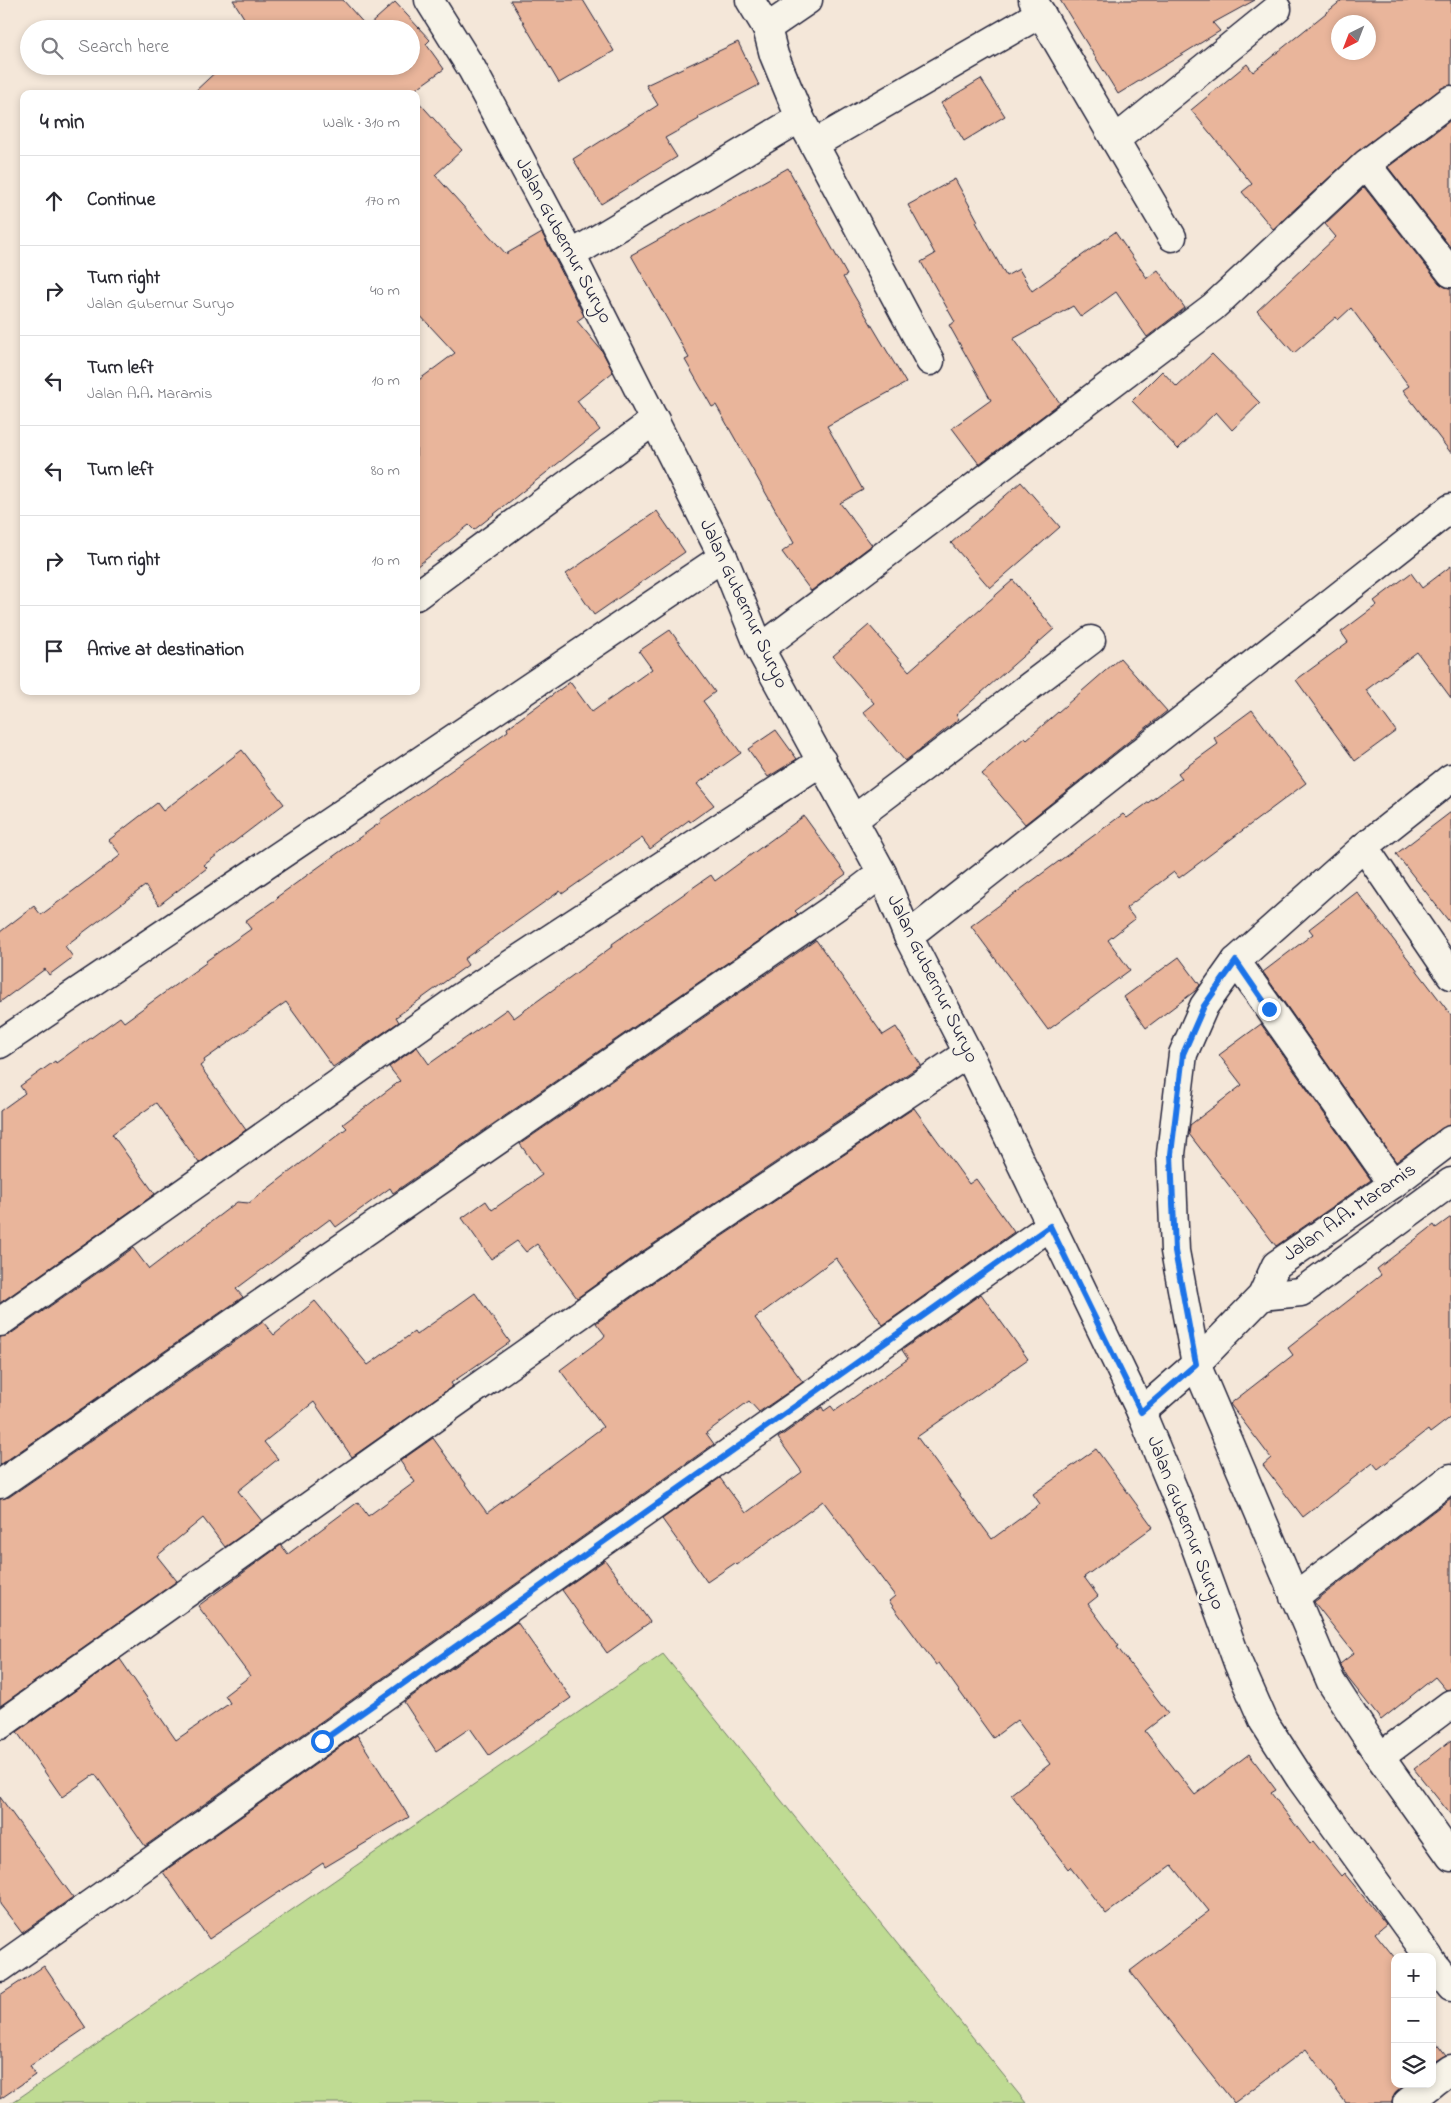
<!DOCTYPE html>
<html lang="en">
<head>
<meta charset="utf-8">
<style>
	:root { --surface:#fff; --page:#f7f7f7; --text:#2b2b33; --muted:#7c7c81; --line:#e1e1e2 }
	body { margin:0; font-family:"Indie Flower",sans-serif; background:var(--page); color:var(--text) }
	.controls { position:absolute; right:15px; bottom:15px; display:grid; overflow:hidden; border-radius:10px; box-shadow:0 2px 8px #0003 }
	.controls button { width:45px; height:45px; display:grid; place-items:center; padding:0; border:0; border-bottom:1px solid var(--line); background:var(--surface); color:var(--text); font:25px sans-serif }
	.compass { position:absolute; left:1331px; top:15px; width:45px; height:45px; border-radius:50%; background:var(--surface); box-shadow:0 2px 8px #0003; rotate:222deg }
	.stop { position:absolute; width:15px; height:15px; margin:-11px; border:4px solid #1a73e8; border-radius:50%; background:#fff }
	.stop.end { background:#1a73e8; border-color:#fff; box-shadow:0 1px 5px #0008 }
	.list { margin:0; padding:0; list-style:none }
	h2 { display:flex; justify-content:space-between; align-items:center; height:65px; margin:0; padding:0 20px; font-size:21px }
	h2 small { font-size:16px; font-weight:400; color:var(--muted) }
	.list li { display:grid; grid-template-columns:32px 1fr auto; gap:15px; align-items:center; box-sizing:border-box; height:90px; padding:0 20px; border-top:1px solid var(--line) }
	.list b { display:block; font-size:19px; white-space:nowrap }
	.list p { margin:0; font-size:16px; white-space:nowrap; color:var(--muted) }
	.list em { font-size:16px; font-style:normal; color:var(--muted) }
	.icon { flex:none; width:28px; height:28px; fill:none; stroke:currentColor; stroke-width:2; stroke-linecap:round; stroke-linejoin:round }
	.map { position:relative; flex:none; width:1451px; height:2103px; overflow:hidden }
	.search { position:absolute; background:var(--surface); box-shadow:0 2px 8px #0003; left:20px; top:20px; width:400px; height:55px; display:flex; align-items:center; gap:12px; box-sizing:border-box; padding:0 18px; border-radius:28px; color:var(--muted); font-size:19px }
	.panel { position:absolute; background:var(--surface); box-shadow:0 2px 8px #0003; left:20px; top:90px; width:400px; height:605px; border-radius:10px }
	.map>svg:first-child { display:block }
	.green { fill:#bfdb93; stroke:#707e67 }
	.building { fill:#e9b59b; stroke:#22223b; fill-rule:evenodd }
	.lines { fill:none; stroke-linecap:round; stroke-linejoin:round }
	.minor-casing { stroke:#22223b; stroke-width:31 }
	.secondary-casing { stroke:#22223b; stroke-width:31 }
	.minor { stroke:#f7f3e8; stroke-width:28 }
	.secondary { stroke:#f7f3e8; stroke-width:28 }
	.route { stroke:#1a73e8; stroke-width:6 }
	.labels { text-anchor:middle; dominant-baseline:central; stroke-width:5; stroke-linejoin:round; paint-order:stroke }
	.street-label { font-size:20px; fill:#22223b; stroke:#f7f3e8 }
</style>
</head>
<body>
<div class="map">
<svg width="1451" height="2103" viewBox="0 0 1451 2103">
	<rect width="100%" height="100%" fill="#f4e7d9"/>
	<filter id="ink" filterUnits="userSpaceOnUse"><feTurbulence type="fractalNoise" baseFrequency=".02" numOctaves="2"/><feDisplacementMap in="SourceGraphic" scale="10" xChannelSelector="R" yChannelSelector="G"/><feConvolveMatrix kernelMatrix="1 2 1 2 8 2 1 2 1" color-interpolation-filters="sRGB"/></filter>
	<g filter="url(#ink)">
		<!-- green -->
		<polygon class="green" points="663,1654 1026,2103 11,2103 19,2098"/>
		<!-- building -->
		<g class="building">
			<polygon points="233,0 343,0 367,27 395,2 430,40 426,44 444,69 409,94 192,94 222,66 411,66 411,29 251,29"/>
			<polygon points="510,0 583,0 614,51 559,83"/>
			<polygon points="1060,0 1255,0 1213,23 1220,31 1118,94"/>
			<path d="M1342,0h109v85l-9,3 -85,64 -84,77 -31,-37 10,-8 -61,-74 56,-46 6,8zM1338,22h30v30h-30z"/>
			<polygon points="738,42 759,85 698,117 699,119 665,138 677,157 601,204 573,159 658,105 646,85"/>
			<polygon points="981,79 1005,116 964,141 941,103"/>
			<polygon points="416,99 462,150 435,175 506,254 542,233 584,316 577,321 602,351 613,372 577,401 600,430 474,530 469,525 416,567 416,382 455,353 416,311"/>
			<polygon points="1451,120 1451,248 1388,167"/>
			<polygon points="788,168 847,275 843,277 906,383 827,426 863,490 840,503 872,545 811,591 782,552 794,543 716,405 712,407 685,360 689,358 631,255"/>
			<polygon points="955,179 978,221 976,222 1006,276 1019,269 1032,291 1115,232 1147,278 1158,270 1185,308 1147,337 1116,292 1081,317 1073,306 1013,339 1060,403 979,464 952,428 991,400 949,325 955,322 921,262 935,254 908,205"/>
			<polygon points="1364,187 1439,283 1445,287 1451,288 1451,453 1403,390 1409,386 1351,308 1338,320 1336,317 1294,353 1257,311 1336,237 1325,224"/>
			<polygon points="1212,354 1260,403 1232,430 1216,412 1178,449 1132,401 1162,371 1177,387"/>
			<polygon points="1021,482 1060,527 990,588 951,543"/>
			<polygon points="657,511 685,552 594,615 566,574"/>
			<polygon points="1451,566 1451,698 1417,652 1366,690 1396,731 1355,761 1296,680 1348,642 1341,632 1377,605 1374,601 1411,573 1422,588"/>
			<polygon points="1013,580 1054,629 956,715 959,719 905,761 863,712 874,703 833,656 869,625 909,671"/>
			<polygon points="670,630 715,692 703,701 741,753 697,784 714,805 690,822 689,820 650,849 642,838 562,894 560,891 464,959 468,965 396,1017 399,1022 333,1067 286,1002 204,1060 205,1062 200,1066 246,1130 199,1163 156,1103 112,1134 155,1194 0,1303 0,1111 25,1093 20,1086 55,1061 56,1063 120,1017 124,1022 207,962 206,961 251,929 245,921 278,898 277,897 381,822 380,820 508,731 507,728 570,682 592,712 652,669 639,651"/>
			<polygon points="1120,658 1167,711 1025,824 982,774 1025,737 1027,739"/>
			<polygon points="1252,710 1306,783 1179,878 1174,872 1126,908 1135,919 1108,940 1130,970 1048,1030 971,926 1123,814 1127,818 1182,778 1178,773 1218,744 1214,738"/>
			<polygon points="776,730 797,759 768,777 748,749"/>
			<polygon points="242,750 284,804 204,865 207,868 159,905 145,886 65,946 73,957 49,975 45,969 0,1002 0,932 34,906 41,915 121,855 109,840 157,803 163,811"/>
			<polygon points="1451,812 1451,924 1396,854"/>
			<polygon points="804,816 846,874 795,911 798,914 393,1193 390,1188 336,1227 330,1219 236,1289 243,1297 0,1465 0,1337 9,1335 133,1248 149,1269 237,1202 249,1203 347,1128 343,1124 400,1081 389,1067 417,1047 429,1064 507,1009 514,1018 613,946 612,944 711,875 715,881"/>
			<polygon points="1357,892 1451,1015 1451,1125 1442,1128 1396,1162 1263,972 1313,934 1309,929"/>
			<polygon points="816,940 883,1035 896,1027 921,1065 637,1255 577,1298 537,1244 526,1252 517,1241 491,1259 462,1218 486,1201 492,1210 542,1175 520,1144"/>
			<polygon points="1179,957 1200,985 1195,991 1146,1028 1124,997"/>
			<polygon points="1261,1024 1371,1180 1276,1246 1189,1134 1190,1125 1242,1085 1219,1055"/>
			<polygon points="914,1108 969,1184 976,1179 1014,1232 883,1325 836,1258 755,1318 803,1382 759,1412 749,1401 706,1433 714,1444 701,1453 145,1846 95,1774 62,1797 17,1732 120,1659 176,1740 230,1703 225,1695 250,1676 198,1606 281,1545 288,1554 358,1502 368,1516 415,1482 400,1461 433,1438 487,1513 603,1427 560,1370 603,1338 605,1335 596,1323 655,1281"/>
			<polygon points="1451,1217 1451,1417 1430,1433 1428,1430 1378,1469 1373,1463 1303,1517 1263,1465 1271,1458 1230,1404 1293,1355 1288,1348 1381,1275 1377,1269 1434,1225 1436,1228"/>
			<polygon points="475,1293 510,1342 451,1383 453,1386 352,1457 314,1402 264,1442 278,1459 238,1491 262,1521 225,1547 203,1518 157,1556 177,1581 0,1706 0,1499 9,1497 263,1322 274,1335 315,1301 368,1365 414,1332 416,1335"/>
			<polygon points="981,1294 1028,1359 917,1437 992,1539 1040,1504 1033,1494 1096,1449 1153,1527 1084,1577 1098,1596 1088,1604 1119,1646 1117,1647 1168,1713 1145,1731 1195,1795 1249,1754 1276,1790 1271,1793 1310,1844 1313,1841 1341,1876 1344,1873 1386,1924 1375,1933 1395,1958 1395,2084 1406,2084 1393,2097 1392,2103 1346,2103 1306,2049 1234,2103 1130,1971 1209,1911 1172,1865 1106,1914 1070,1867 1068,1869 1011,1794 1050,1764 1017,1720 993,1738 939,1663 936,1665 889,1601 895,1596 823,1501 737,1565 735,1563 707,1582 662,1519 720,1478 746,1513 802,1472 778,1438 822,1407 824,1411 831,1406 835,1411 908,1359 902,1350"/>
			<polygon points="1451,1498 1451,1689 1446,1690 1435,1677 1381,1720 1347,1677 1340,1664 1354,1653 1314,1602"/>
			<polygon points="605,1560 650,1622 607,1653 562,1590"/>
			<polygon points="517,1622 571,1698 489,1755 470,1728 436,1751 404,1702"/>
			<polygon points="357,1735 409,1817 325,1867 323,1863 209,1939 163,1872"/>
			<polygon points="1451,1740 1451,1815 1414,1769"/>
			<polygon points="0,1797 73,1897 22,1933 0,1904"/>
			<polygon points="44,1966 86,2028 30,2066 35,2075 0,2099 0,1995"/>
			<polygon points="1432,2037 1446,2055 1432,2063"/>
		</g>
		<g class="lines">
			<!-- minor casing -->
			<g class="minor-casing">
				<g id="minor">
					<polyline points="750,0 767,28"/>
					<polyline points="1033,0 1172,237"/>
					<polyline points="1451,100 1366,164 1451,273"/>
					<polyline points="800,118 930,361"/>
					<polyline points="1115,140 1277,9"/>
					<polyline points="814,144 1041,13"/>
					<polyline points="571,255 800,118 774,55 767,28 808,0"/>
					<polyline points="416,596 655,420"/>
					<polyline points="760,649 1213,307 1366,164"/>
					<polyline points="1451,778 1364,847 1236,961 1204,1006 1183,1054 1171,1154 1175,1251 1196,1364 1331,1682 1380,1757 1451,1857"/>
					<polyline points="853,820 1091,640"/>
					<polyline points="1364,847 1451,975"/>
					<polyline points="908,936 1451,508"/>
					<polyline points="1236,961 1393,1184"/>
					<polyline points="0,1044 723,557"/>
					<polyline points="1262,1296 1301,1292 1451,1182"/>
					<polyline points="0,1322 461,997 822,761"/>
					<polyline points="1141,1412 1196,1364 1262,1296 1276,1265 1393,1184 1451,1140"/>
					<polyline points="0,1484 857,892 882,873"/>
					<polyline points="1294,1597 1451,1478"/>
					<polyline points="0,1725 646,1268 968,1053"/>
					<polyline points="1380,1757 1451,1704"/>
					<polyline points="0,1968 1050,1226"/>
					<polyline points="1432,2083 1451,2069"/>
					<polyline points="1407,2103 1431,2084"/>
				</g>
			</g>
			<!-- secondary casing -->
			<g class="secondary-casing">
				<g id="secondary">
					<polyline points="429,0 472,69 571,255 723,557 760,649 882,873 908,936 968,1053 1141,1412 1184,1515 1238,1663 1264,1722 1300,1778 1429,1957"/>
					<polyline points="1432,1962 1451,1987"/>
				</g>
			</g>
			<!-- minor -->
			<use href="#minor" class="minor"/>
			<!-- secondary -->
			<use href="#secondary" class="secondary"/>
		</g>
	</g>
	<g class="lines" filter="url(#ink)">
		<!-- route -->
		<polyline class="route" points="322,1741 1050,1226 1141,1412 1196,1364 1175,1251 1171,1154 1183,1054 1204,1006 1236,961 1269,1009"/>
	</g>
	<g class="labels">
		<!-- street labels -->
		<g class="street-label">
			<text transform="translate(563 241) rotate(62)">Jalan Gubernur Suryo</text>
			<text transform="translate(743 604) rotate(65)">Jalan Gubernur Suryo</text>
			<text transform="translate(932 979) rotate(64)">Jalan Gubernur Suryo</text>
			<text transform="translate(1350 1213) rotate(-35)">Jalan A.A. Maramis</text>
			<text transform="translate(1185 1523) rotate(69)">Jalan Gubernur Suryo</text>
		</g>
	</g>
</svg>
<div class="controls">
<button>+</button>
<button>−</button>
<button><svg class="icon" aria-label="layers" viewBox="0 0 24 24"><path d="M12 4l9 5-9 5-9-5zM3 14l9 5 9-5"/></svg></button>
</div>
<svg class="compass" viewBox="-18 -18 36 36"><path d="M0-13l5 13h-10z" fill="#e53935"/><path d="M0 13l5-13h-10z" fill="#7c7c81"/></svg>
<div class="stop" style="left:322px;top:1741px"></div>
<div class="stop end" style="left:1269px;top:1009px"></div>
<div class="search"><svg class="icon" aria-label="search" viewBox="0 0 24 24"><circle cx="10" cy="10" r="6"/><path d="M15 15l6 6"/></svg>Search here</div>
<section class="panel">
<h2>4 min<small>Walk · 310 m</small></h2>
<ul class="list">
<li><svg class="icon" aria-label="ahead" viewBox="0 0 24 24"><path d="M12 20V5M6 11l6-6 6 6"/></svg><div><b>Continue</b></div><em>170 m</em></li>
<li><svg class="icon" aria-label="right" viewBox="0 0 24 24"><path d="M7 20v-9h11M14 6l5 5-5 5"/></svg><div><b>Turn right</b><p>Jalan Gubernur Suryo</p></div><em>40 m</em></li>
<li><svg class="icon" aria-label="left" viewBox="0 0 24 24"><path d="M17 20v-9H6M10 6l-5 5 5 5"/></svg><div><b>Turn left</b><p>Jalan A.A. Maramis</p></div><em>10 m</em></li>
<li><svg class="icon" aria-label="left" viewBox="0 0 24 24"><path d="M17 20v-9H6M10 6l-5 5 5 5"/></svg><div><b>Turn left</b></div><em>80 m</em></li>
<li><svg class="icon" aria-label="right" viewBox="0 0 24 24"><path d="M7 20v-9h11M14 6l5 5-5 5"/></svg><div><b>Turn right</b></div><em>10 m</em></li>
<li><svg class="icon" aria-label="arrive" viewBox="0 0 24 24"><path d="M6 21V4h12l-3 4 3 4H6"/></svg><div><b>Arrive at destination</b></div></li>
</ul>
</section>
</div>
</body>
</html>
